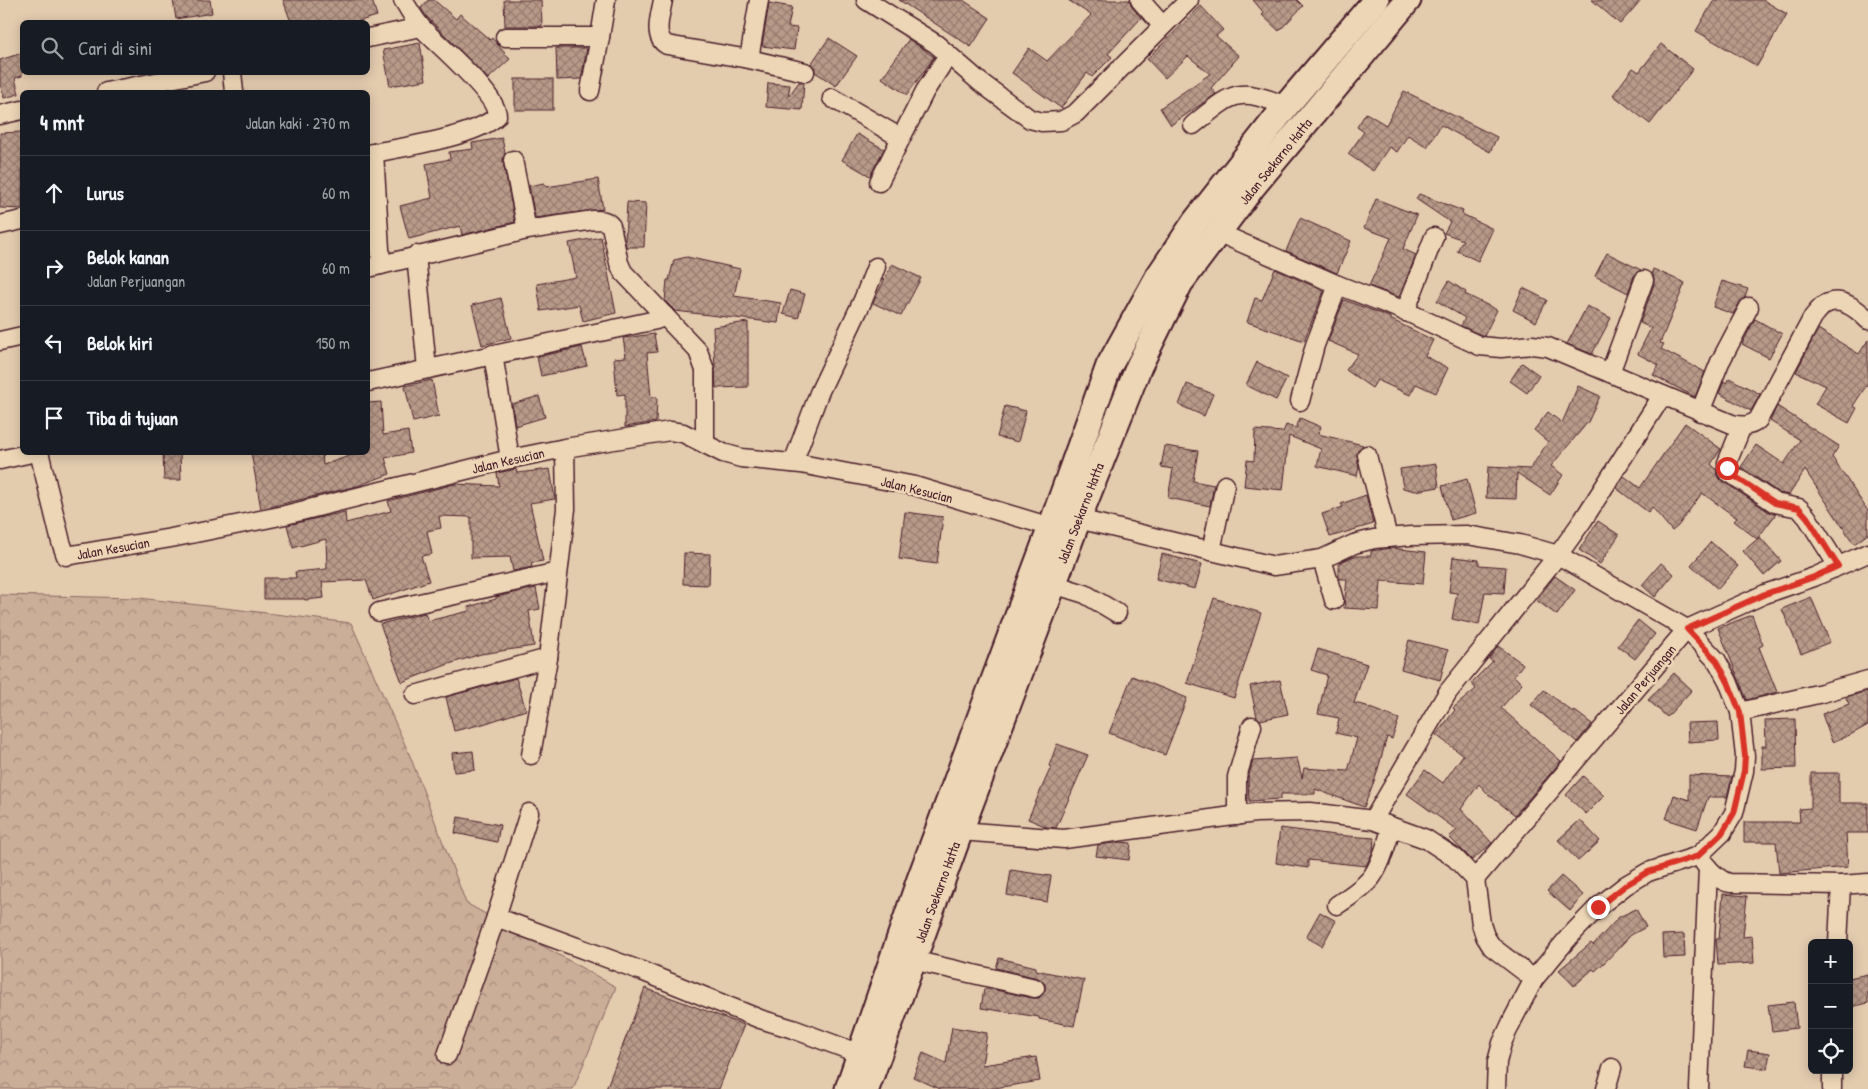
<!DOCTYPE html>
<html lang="id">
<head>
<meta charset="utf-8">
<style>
	:root { --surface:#171b24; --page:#20242c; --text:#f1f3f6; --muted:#9ea1a6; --line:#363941 }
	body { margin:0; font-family:"Patrick Hand",sans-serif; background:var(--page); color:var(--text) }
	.controls { position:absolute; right:15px; bottom:15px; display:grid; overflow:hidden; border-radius:8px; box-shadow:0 2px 12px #0003 }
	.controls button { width:45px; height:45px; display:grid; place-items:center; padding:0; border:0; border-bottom:1px solid var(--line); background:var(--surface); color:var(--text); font:25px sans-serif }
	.stop { position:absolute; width:15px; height:15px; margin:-11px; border:4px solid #d93025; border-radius:50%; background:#fff }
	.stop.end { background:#d93025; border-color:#fff; box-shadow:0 1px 5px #0008 }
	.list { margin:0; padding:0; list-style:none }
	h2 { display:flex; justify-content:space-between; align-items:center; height:65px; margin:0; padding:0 20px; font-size:21px }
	h2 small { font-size:16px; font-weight:400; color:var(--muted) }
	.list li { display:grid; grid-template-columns:32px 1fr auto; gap:15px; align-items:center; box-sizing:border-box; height:75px; padding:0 20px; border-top:1px solid var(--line) }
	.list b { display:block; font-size:19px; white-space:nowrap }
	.list p { margin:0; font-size:16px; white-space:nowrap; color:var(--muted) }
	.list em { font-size:16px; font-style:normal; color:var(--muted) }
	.icon { flex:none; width:28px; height:28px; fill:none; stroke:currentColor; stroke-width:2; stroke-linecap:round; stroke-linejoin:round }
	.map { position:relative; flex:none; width:1868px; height:1089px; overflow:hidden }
	.search { position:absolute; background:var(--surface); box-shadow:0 2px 12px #0003; left:20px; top:20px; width:350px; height:55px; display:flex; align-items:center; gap:12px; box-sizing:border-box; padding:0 18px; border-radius:8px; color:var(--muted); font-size:19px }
	.panel { position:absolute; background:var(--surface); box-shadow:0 2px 12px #0003; left:20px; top:90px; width:350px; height:365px; border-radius:8px }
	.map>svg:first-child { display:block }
	.forest { fill:url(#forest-crowns); stroke:#8a6662 }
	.building { fill:url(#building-cross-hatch); stroke:#4a1f2b }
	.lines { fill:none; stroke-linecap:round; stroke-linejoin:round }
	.minor-casing { stroke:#4a1f2b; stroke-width:21 }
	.highway-casing { stroke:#4a1f2b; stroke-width:29 }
	.minor { stroke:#edd6b6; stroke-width:18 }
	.highway { stroke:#edd6b6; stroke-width:25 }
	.route { stroke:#d93025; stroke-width:6 }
	.labels { text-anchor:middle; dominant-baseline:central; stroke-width:5; stroke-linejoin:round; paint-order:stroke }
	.street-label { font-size:14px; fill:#4a1f2b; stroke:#edd6b6 }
</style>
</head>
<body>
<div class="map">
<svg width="1868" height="1089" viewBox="0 0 1868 1089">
	<defs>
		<pattern id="forest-crowns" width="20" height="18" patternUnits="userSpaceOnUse" patternTransform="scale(1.25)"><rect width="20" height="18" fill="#caae98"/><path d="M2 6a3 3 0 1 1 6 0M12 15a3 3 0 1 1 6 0" fill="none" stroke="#a68d7c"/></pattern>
		<pattern id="building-cross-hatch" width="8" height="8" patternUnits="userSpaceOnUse" patternTransform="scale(1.25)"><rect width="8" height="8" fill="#b89a89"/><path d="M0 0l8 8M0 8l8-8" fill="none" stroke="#987d70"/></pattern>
	</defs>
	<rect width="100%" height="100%" fill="#e3cbae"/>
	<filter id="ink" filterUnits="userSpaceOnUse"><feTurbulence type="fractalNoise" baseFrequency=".02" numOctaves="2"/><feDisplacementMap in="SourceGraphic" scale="10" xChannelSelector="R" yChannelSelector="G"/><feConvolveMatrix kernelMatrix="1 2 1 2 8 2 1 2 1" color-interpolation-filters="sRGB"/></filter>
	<g filter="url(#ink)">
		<!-- forest -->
		<polygon class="forest" points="0,595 139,598 351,623 410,756 466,903 616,987 573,1089 0,1089"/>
		<!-- building -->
		<g class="building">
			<polygon points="173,0 210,0 212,13 176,19"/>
			<polygon points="283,0 372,0 377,16 356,22 291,22"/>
			<polygon points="428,0 434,0 456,19 460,14 490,40 492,38 510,59 488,79 426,16 421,8"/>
			<polygon points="504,0 541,0 542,26 505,26"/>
			<polygon points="899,0 963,0 990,18 971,47"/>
			<polygon points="1068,0 1130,0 1132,7 1141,18 1108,54 1112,57 1092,77 1087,73 1061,108 1012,73 1029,48 1047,61 1091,15"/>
			<polygon points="1253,0 1297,0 1303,6 1279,31 1262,15 1264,13"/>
			<polygon points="1592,0 1641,0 1620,24"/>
			<polygon points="1714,0 1763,0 1787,14 1757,66 1696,31"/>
			<polygon points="769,3 792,7 788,27 797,28 794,50 762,46"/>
			<polygon points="1201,6 1223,30 1216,36 1239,56 1211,88 1216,94 1171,125 1160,108 1210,74 1188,56 1165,78 1147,59"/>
			<polygon points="829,38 857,56 836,86 815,72 815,68 811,64"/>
			<polygon points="909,39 934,57 907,95 882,78"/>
			<polygon points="420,43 426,80 390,86 383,50"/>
			<polygon points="1661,44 1693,69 1650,124 1613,95 1633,68 1639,72"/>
			<polygon points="556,48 587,48 581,79 557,80"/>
			<polygon points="22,53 22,76 15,78 19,94 4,98 0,84 0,60"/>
			<rect x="515" y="79" width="38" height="31"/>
			<polygon points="799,82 804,82 802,110 766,107 768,83 790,85 788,97"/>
			<polygon points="1404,91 1497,137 1490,152 1441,125 1427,147 1408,135 1397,152 1389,147 1373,171 1348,154 1364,132 1357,127 1366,113 1386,125"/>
			<polygon points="22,132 22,209 0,208 0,133"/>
			<polygon points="857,134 884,149 870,176 842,160"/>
			<polygon points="502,138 505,153 503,162 515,222 462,235 460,226 409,239 400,206 432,198 426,164 450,159 449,152 473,149 472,143"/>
			<polygon points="598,179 603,209 535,218 529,186 544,183 546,187"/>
			<polygon points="1419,194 1463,211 1462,214 1493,229 1478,261 1457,251 1463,240 1444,233 1450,222 1416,199"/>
			<polygon points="1376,199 1417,215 1403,249 1416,255 1399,297 1369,286 1391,238 1364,228"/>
			<polygon points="627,202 646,203 644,247 626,247 625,241"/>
			<polygon points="1300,218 1351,241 1337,273 1286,251"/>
			<polygon points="601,237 616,313 583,321 579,305 541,311 537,284 576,277 569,243"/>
			<polygon points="1607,253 1641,270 1634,276 1628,293 1595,276"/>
			<polygon points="687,257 740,269 734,296 781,303 778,323 675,311 665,301 667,280 669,280 674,260"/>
			<polygon points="892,264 921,278 901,316 873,303"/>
			<polygon points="1275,269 1324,291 1304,341 1247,322 1255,298 1262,300"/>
			<polygon points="1653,269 1685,283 1660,343 1664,344 1661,349 1705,372 1695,397 1653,375 1659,365 1638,354 1651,328 1640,323 1654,284 1654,278 1652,273"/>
			<polygon points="1449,281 1466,292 1465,294 1497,310 1484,336 1461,326 1465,318 1437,301"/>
			<polygon points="1722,281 1748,289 1745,297 1740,302 1733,314 1713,307"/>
			<polygon points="1523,288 1547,300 1536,322 1513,310"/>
			<polygon points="790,290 805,294 798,318 783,314"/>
			<polygon points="501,298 511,338 482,345 472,305"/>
			<polygon points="1344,300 1390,317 1390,319 1433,340 1425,356 1448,368 1436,393 1416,384 1410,395 1377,380 1372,388 1346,370 1358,354 1328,341"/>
			<polygon points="1587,306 1611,318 1592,354 1567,344"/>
			<polygon points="1755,319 1782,334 1769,358 1742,344"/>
			<polygon points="748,322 748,387 716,388 713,327"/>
			<polygon points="1818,329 1859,354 1868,340 1868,383 1853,406 1857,408 1849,423 1815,404 1826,386 1796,372"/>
			<polygon points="654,334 657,352 647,353 651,397 657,397 656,422 625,427 625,394 617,395 614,358 626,357 623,338"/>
			<polygon points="582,347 587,366 541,376 537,357"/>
			<polygon points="1257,362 1287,378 1276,400 1246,385"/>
			<polygon points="1522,363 1539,375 1527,393 1510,381"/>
			<polygon points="1729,378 1760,394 1751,411 1719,393 1724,381 1726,383"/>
			<polygon points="432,380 439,416 413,422 405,386"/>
			<polygon points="1187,384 1213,394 1204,416 1179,405"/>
			<polygon points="1578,386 1600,396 1588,422 1551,466 1563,475 1550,495 1517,473 1516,499 1486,498 1488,467 1530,469 1548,442 1534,430 1548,412 1562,423"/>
			<polygon points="539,396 545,417 515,426 512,404"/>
			<polygon points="381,402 383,435 408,431 411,453 385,458 390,474 357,486 261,509 251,452 322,452 323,465 361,452 368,452 368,403"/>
			<polygon points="1005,406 1026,411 1018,442 997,437"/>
			<polygon points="1777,406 1839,446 1832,457 1868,511 1868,534 1854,544 1805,470 1789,495 1779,493 1741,467 1756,445 1784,464 1800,440 1770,421"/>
			<polygon points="1300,418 1321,427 1318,434 1363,445 1357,453 1359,468 1357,476 1317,466 1321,449 1289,436 1283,490 1244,486 1247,460 1254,461 1255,430 1283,432 1286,425 1296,428"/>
			<polygon points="1685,423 1721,449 1711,464 1716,469 1717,476 1721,480 1769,512 1776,514 1757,539 1734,521 1737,518 1702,493 1678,526 1672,531 1652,507 1648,512 1616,488 1624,476 1640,488"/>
			<polygon points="1165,446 1198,451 1193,481 1214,485 1210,506 1168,498 1173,469 1161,467"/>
			<polygon points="163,452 180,452 181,480 164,480"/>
			<polygon points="1436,464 1439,487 1415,491 1403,488 1400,469"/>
			<polygon points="516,469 517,473 550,469 555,499 530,503 543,561 531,563 532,567 513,571 510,557 471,558 471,517 439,516 441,528 427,531 432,554 421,556 429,581 373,600 366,580 322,582 324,598 305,600 305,599 264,599 264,578 296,578 295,572 327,569 326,539 293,548 287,525 345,512 346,523 391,511 388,501 455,484 499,486 497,473"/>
			<polygon points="1467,479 1476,513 1451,520 1442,486"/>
			<polygon points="1366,495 1373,524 1330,537 1322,514 1343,507 1341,504"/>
			<polygon points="905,512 943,517 937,564 899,559"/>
			<polygon points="1598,521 1619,535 1600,564 1579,550"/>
			<polygon points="1760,537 1781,561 1764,576 1743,551"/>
			<polygon points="1711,542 1738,566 1718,589 1691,565"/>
			<polygon points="1391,548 1426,552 1423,584 1381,581 1379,610 1344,608 1347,579 1339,579 1339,563 1354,556 1371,556 1371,551"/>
			<polygon points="684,553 710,554 709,585 683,584"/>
			<polygon points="1162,554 1202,564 1195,589 1156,579"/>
			<polygon points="1453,557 1479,560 1479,565 1506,567 1504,593 1485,592 1479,625 1452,619 1457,593 1449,592"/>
			<polygon points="1661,563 1674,574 1655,597 1642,585"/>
			<polygon points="1555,576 1575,590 1557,615 1536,600"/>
			<polygon points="536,588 540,609 529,611 534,646 481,654 449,664 402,682 380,624 425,613 428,621 469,611 468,607 496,599 496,597"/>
			<polygon points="1811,597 1830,642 1801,654 1782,609"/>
			<polygon points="1214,598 1261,613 1234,698 1187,683"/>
			<polygon points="1752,615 1763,645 1759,647 1777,692 1747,700 1718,628"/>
			<polygon points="1638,620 1655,634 1635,659 1618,646"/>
			<polygon points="1409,640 1448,650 1440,680 1401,669"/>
			<polygon points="1498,646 1523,664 1514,676 1522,684 1501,708 1561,761 1515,815 1488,794 1479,784 1461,809 1492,843 1472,860 1449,837 1457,830 1407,794 1425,770 1443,783 1463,755 1436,735 1455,710 1453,708 1476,689 1471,683 1493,661 1489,659"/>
			<polygon points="1318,649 1367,664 1354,703 1367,706 1367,707 1399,719 1392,739 1387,737 1376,776 1364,807 1315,789 1315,794 1281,794 1281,799 1249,801 1248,779 1253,761 1297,758 1302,778 1304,768 1348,771 1357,738 1336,733 1339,718 1318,714 1327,675 1311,670"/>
			<polygon points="1674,673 1692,690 1667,717 1648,700"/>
			<polygon points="1132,676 1187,698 1165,755 1109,733"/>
			<polygon points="516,678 526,710 483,724 454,731 446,697"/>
			<polygon points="1280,680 1288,714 1260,720 1257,717 1250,686"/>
			<polygon points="1544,690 1574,713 1575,711 1592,724 1577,742 1531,705"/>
			<polygon points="1868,691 1868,725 1850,735 1832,742 1822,714 1849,704 1846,698 1850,696"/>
			<polygon points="1795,719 1796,768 1762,769 1762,746 1766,746 1765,720"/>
			<polygon points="1718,722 1719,740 1688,742 1687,723"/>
			<polygon points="1057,744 1088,755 1056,828 1047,827 1028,819 1051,767 1049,766"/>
			<polygon points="473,751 475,770 454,772 452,753"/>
			<polygon points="1811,773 1839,773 1839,803 1868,803 1868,833 1846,833 1848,867 1779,873 1776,842 1744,842 1744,822 1800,822 1799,809 1811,808"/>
			<polygon points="1689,775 1732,777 1727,797 1708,797 1697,829 1666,819 1674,795 1689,800"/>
			<polygon points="1583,776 1604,796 1586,814 1566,795"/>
			<polygon points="458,817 500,825 497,842 455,833"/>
			<polygon points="1580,820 1600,841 1578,861 1558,840"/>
			<polygon points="1280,828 1335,835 1374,838 1373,851 1366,866 1308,860 1308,868 1276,863"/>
			<polygon points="1121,842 1131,843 1129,860 1096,856 1098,845"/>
			<polygon points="1011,870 1051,876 1047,902 1007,895"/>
			<polygon points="1561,876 1583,895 1570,911 1547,891"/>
			<polygon points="1723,894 1747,896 1743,937 1752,936 1754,963 1718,965 1716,939 1719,939"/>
			<polygon points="1636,909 1646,927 1631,935 1605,962 1595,971 1593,969 1574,986 1559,970 1591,943 1593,945 1619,917"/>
			<polygon points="1320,912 1336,921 1322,946 1306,937"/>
			<polygon points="1684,934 1685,957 1663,958 1662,935"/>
			<polygon points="999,958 1036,967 1036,970 1084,980 1074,1026 1039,1019 1039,1017 981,1008 984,989 991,989 1033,998 1039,998 1045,991 1045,984 1038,978 996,968"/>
			<polygon points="1868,974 1868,1003 1851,1007 1849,978"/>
			<polygon points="645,988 744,1025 719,1089 606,1089"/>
			<polygon points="1794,1002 1797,1028 1772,1031 1768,1005"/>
			<polygon points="952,1027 987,1033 982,1065 1036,1057 1040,1081 988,1089 940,1089 913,1077 923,1053 946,1063"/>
			<polygon points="1748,1050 1770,1053 1767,1069 1745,1066"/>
		</g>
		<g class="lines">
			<!-- minor casing -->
			<g class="minor-casing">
				<g id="minor">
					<path d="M663,0c-2,13 -11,37 4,45l82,14 56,13"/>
					<polyline points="866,0 936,44 980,82 1030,119 1042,122 1061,121 1076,113 1189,0"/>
					<polyline points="1140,0 1162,25"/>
					<polyline points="505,37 600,37 606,0"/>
					<polyline points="368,38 421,27"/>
					<polyline points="749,59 759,0"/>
					<polyline points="232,72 234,92"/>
					<polyline points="590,91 600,37"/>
					<polyline points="106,92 205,72"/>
					<polyline points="832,98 901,138 925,91 948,55"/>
					<polyline points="0,115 22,110"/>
					<path d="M1193,125c40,-32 43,-39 93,-19"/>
					<polyline points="374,153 381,265"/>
					<path d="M368,154c30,-6 108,-17 129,-38 1,-21 -59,-71 -74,-87 -8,-8 -14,-20 -20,-29"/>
					<polyline points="513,160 527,230"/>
					<polyline points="879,182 901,138"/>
					<polyline points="0,225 22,220"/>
					<path d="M1219,233l119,52 67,26 75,35 21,2 31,-3 16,2 184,77c10,2 18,3 26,-4l55,-103c4,-5 9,-12 15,-14 15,-6 31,8 40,17"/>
					<polyline points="416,255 427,369"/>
					<path d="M368,268l159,-38 67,-10c7,0 12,0 17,6l8,37 4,9 75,79 7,19v74"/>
					<polyline points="1405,312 1434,237"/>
					<polyline points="0,341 22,336"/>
					<polyline points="493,354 510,459"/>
					<polyline points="1610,373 1644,280"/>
					<polyline points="368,382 656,320 665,316"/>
					<polyline points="1300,401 1315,345 1338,285"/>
					<polyline points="1700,412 1720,362 1749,307"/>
					<polyline points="1742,426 1727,463 1727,471 1775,503 1799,508 1807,517 1838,566"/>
					<polyline points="39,452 61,542 66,556 171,538 285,515 510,459 565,448 670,431 683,433 723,453 741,458 801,464 915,486 1051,527"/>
					<polyline points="1367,455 1388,538"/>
					<polyline points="0,460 36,452"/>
					<polyline points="793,463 819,393 863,300 876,267"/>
					<polyline points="1078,519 1274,566 1322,559 1354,544 1374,539 1411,536 1467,535 1520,544 1558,555 1687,629 1717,661 1728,681 1740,712 1745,756 1744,771 1734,813 1722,833 1698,856 1648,872 1626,885 1598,907 1569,937 1534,979 1513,1019 1502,1043 1497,1062 1496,1089"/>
					<polyline points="1211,551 1225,485"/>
					<polyline points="1322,559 1334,600"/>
					<polyline points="1053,584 1085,594 1117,613"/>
					<polyline points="379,612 558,572"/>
					<polyline points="415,695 548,658"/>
					<polyline points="1740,712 1822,693 1868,680"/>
					<polyline points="531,755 548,658 566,509 565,448"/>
					<polyline points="1237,816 1237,777 1252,726"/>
					<polyline points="1373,820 1448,692 1558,555 1583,520 1662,396"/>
					<polyline points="960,831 1064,839 1255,813 1310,812 1373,820 1426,839 1455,858 1475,879 1481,924 1485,936 1492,947 1534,979"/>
					<path d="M1704,863c7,9 15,18 26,20l111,2 27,-2"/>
					<polyline points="1475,879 1687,629 1765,594 1814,577 1868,553"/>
					<path d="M1337,905c12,-8 25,-16 34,-27 11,-15 15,-34 21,-51"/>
					<polyline points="496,917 639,970 760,1019 793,1029 860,1054"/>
					<polyline points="1838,943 1841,885"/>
					<polyline points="912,960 1035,988"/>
					<polyline points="447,1055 496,917 529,813"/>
					<polyline points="1606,1089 1612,1068"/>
					<polyline points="1699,1089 1708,868"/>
					<polyline points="1832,1089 1832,1070"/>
				</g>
			</g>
			<!-- highway casing -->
			<g class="highway-casing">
				<g id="highway">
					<polyline points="848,1089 920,879 1051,527 1109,366 1158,277 1195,222 1286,106 1376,0"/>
					<polyline points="866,1089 960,831 1078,519 1139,366 1180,283 1253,186 1408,0"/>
				</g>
			</g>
			<!-- minor -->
			<use href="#minor" class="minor"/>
			<!-- highway -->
			<use href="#highway" class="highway"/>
		</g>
	</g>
	<g class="lines" filter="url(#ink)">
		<!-- route -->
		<polyline class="route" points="1598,907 1626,885 1648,872 1698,856 1722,833 1734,813 1744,771 1745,756 1740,712 1728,682 1717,661 1687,629 1765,594 1814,577 1838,566 1807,517 1799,508 1775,503 1730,473 1727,468"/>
	</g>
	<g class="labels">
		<!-- street labels -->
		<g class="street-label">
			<text transform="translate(1275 161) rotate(-51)">Jalan Soekarno Hatta</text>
			<text transform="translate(508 460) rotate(-13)">Jalan Kesucian</text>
			<text transform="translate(917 489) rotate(14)">Jalan Kesucian</text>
			<text transform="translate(1080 513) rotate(-69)">Jalan Soekarno Hatta</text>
			<text transform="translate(113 548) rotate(-10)">Jalan Kesucian</text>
			<text transform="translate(1645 679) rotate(-50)">Jalan Perjuangan</text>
			<text transform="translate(937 892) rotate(-70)">Jalan Soekarno Hatta</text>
		</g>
	</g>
</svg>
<div class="controls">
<button>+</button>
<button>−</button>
<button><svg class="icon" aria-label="locate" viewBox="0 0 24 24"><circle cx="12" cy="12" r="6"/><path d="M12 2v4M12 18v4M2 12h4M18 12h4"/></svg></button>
</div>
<div class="stop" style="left:1727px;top:468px"></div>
<div class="stop end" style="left:1598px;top:907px"></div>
<div class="search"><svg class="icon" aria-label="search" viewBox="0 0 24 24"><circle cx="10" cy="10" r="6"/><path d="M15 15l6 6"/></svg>Cari di sini</div>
<section class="panel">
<h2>4 mnt<small>Jalan kaki · 270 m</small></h2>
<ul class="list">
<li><svg class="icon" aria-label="ahead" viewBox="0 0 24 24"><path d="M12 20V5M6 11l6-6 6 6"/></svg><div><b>Lurus</b></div><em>60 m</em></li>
<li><svg class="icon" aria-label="right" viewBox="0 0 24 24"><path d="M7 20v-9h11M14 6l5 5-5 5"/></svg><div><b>Belok kanan</b><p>Jalan Perjuangan</p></div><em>60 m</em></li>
<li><svg class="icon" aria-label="left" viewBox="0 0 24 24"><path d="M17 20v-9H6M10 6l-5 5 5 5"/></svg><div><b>Belok kiri</b></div><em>150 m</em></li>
<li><svg class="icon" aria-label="arrive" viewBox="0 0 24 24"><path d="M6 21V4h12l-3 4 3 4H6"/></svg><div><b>Tiba di tujuan</b></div></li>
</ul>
</section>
</div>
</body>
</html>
